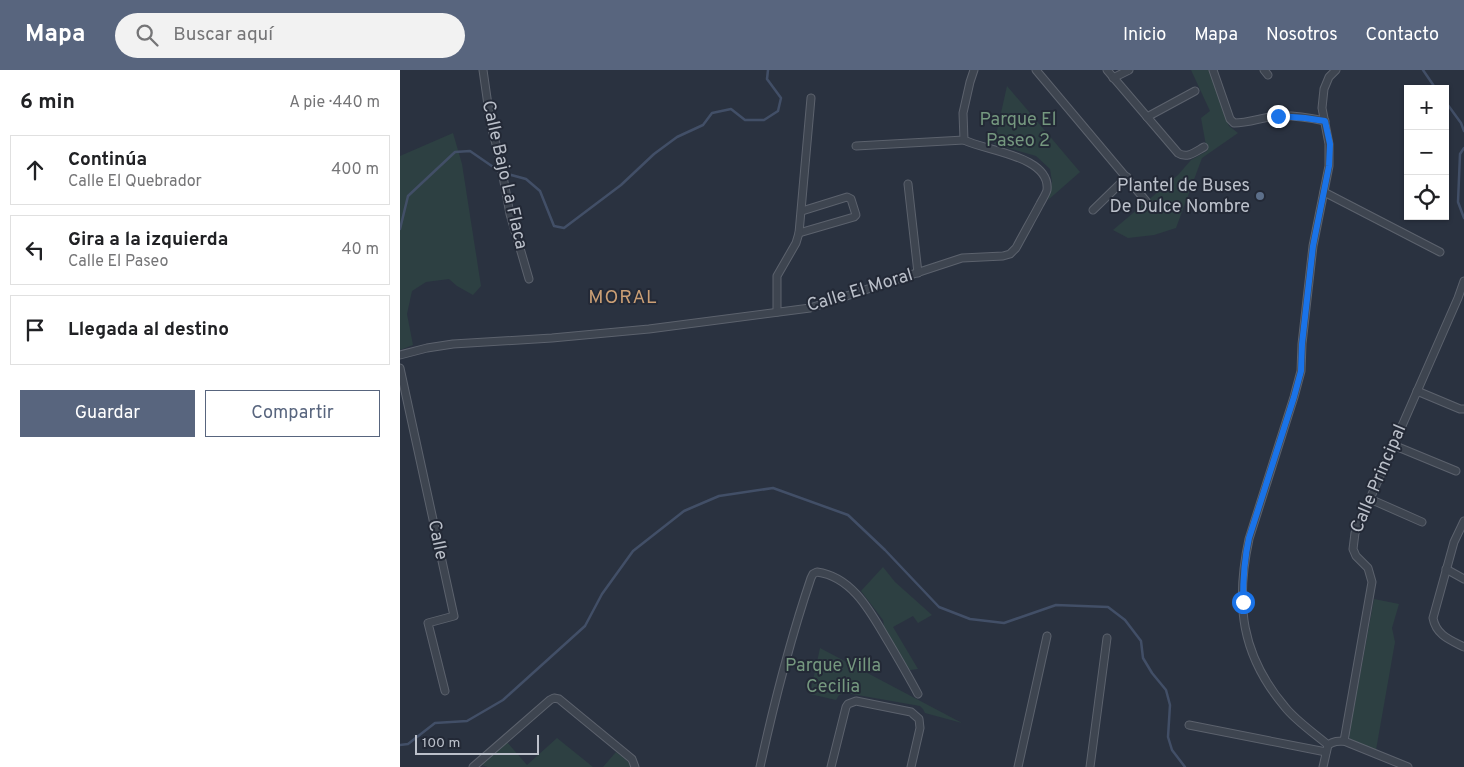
<!DOCTYPE html>
<html lang="es">
<head>
<meta charset="utf-8">
<style>
	:root { --surface:#fff; --page:#f2f2f2; --text:#202124; --muted:#757577; --line:#e0e0e0; --accent:#58657e }
	body { margin:0; font-family:Overpass,sans-serif; background:var(--page); color:var(--text) }
	.controls { position:absolute; right:15px; top:15px; display:grid; overflow:hidden; border-radius:0px; box-shadow:0 1px 4px #0004 }
	.controls button { width:45px; height:45px; display:grid; place-items:center; padding:0; border:0; border-bottom:1px solid var(--line); background:var(--surface); color:var(--text); font:25px sans-serif }
	.scale { position:absolute; left:15px; bottom:12px; width:124px; box-sizing:border-box; padding-left:5px; border:2px solid #bbc0ca; border-top:0; font-size:14px; line-height:18px; white-space:nowrap; color:#bbc0ca; -webkit-text-stroke:4px #232936; paint-order:stroke }
	.stop { position:absolute; width:15px; height:15px; margin:-11px; border:4px solid #1a73e8; border-radius:50%; background:#fff }
	.stop.end { background:#1a73e8; border-color:#fff; box-shadow:0 1px 5px #0008 }
	.list { margin:0; padding:0; list-style:none }
	h2 { display:flex; justify-content:space-between; align-items:center; height:65px; margin:0; padding:0 20px; font-size:21px }
	h2 small { font-size:16px; font-weight:400; color:var(--muted) }
	.list li { display:grid; grid-template-columns:32px 1fr auto; gap:15px; align-items:center; box-sizing:border-box; height:70px; margin:0 10px 10px; padding:0 10px; border:1px solid var(--line); border-radius:0px }
	.list b { display:block; font-size:19px; white-space:nowrap }
	.list p { margin:0; font-size:16px; white-space:nowrap; color:var(--muted) }
	.list em { font-size:16px; font-style:normal; color:var(--muted) }
	.actions { display:flex; gap:10px; padding:15px 20px }
	.actions a { flex:1; padding:11px 0; border:1px solid var(--accent); border-radius:0px; text-align:center; font-size:18px; color:var(--accent) }
	.actions .main { background:var(--accent); color:#fff }
	.icon { flex:none; width:28px; height:28px; fill:none; stroke:currentColor; stroke-width:2; stroke-linecap:round; stroke-linejoin:round }
	.map { position:relative; flex:none; width:1064px; height:697px; overflow:hidden }
	header { display:flex; align-items:center; gap:30px; box-sizing:border-box; height:70px; padding:0 25px; background:var(--accent); color:#fff }
	header strong { font-size:24px }
	nav { display:flex; gap:28px; margin-inline-start:auto; font-size:18px }
	.search { width:350px; height:45px; background:var(--page); display:flex; align-items:center; gap:12px; box-sizing:border-box; padding:0 18px; border-radius:28px; color:var(--muted); font-size:19px }
	main { display:flex }
	aside { flex:1; background:var(--surface) }
	.map>svg:first-child { display:block }
	.green { fill:#2d4042 }
	.lines { fill:none; stroke-linecap:round; stroke-linejoin:round }
	.stream { stroke:#424f67; stroke-width:2.5 }
	.street-casing { stroke:#5c626d; stroke-width:9 }
	.street { stroke:#3e4550; stroke-width:7 }
	.route { stroke:#1a73e8; stroke-width:6 }
	.service-dot { fill:#5c6f8a; stroke:#232936; stroke-width:2 }
	.labels { text-anchor:middle; dominant-baseline:central; stroke-width:4; stroke-linejoin:round; paint-order:stroke }
	.park-label { font-size:18px; fill:#75987f; stroke:#232936 }
	.street-label { font-size:18px; fill:#bbc0ca; stroke:#232936 }
	.poi-label { font-size:18px; fill:#bbc0ca; stroke:#232936; text-anchor:end }
	.neighbourhood-label { font-size:19px; letter-spacing:1px; fill:#cb9f75; stroke:#232936 }
</style>
</head>
<body>
<header>
<strong>Mapa</strong>
<div class="search"><svg class="icon" aria-label="search" viewBox="0 0 24 24"><circle cx="10" cy="10" r="6"/><path d="M15 15l6 6"/></svg>Buscar aquí</div>
<nav><a>Inicio</a><a>Mapa</a><a>Nosotros</a><a>Contacto</a></nav>
</header>
<main>
<aside>
<h2>6 min<small>A pie · 440 m</small></h2>
<ul class="list">
<li><svg class="icon" aria-label="ahead" viewBox="0 0 24 24"><path d="M12 20V5M6 11l6-6 6 6"/></svg><div><b>Continúa</b><p>Calle El Quebrador</p></div><em>400 m</em></li>
<li><svg class="icon" aria-label="left" viewBox="0 0 24 24"><path d="M17 20v-9H6M10 6l-5 5 5 5"/></svg><div><b>Gira a la izquierda</b><p>Calle El Paseo</p></div><em>40 m</em></li>
<li><svg class="icon" aria-label="arrive" viewBox="0 0 24 24"><path d="M6 21V4h12l-3 4 3 4H6"/></svg><div><b>Llegada al destino</b></div></li>
</ul>
<div class="actions"><a class="main">Guardar</a><a>Compartir</a></div>
</aside>
<div class="map">
<svg width="1064" height="697" viewBox="0 0 1064 697">
	<rect width="100%" height="100%" fill="#2a3240"/>
	<!-- green -->
	<g class="green">
		<polygon points="791,0 809,0 829,56 838,63 802,88 776,158 754,165 728,168 713,160 778,105 791,90 807,81 801,48 810,41"/>
		<polygon points="607,16 680,102 648,130 652,112 650,99 636,86 594,74"/>
		<polygon points="53,63 62,94 81,216 73,225 57,216 49,209 26,212 12,221 7,244 13,275 0,280 0,86"/>
		<polygon points="483,497 495,512 532,545 518,553 513,546 493,557 518,599 510,600 485,562 483,550 461,521"/>
		<polygon points="974,529 999,534 992,558 995,572 976,680 950,669 949,665"/>
		<polygon points="420,578 562,653 525,643 523,639 520,636 446,623 439,625 436,630 410,624"/>
		<polygon points="157,668 193,697 88,697 81,695 107,672 127,695"/>
		<polygon points="216,682 230,693 232,697 203,697"/>
	</g>
	<g class="lines">
		<!-- stream -->
		<g class="stream">
			<polyline points="1023,0 1036,19"/>
			<polyline points="1045,31 1061,53 1064,61"/>
			<polyline points="1064,78 1060,84 1058,132 1064,148"/>
			<polyline points="104,103 126,109 140,121 154,156 164,158 221,115 254,84 277,67 303,55 312,43 331,39 345,50 364,50 378,41 381,28 367,9 368,0"/>
			<polyline points="0,159 8,126 55,82 70,81 99,101"/>
			<polyline points="0,675 8,674 35,653 67,651 103,630 185,556 202,524 233,481 284,441 319,426 373,418 448,445 485,480 539,537 570,549 604,553 656,535 708,537 725,550 741,571 743,588 752,603 766,620 770,635 768,667 772,680 785,697"/>
		</g>
		<!-- street casing -->
		<g class="street-casing">
			<g id="street">
				<polyline points="83,0 91,56 99,85 110,144 129,209"/>
				<polyline points="636,0 746,131"/>
				<path d="M707,0l71,83c9,6 17,-1 26,-6"/>
				<path d="M813,0l17,49 4,4c15,0 29,-6 43,-7 16,-1 33,2 48,5"/>
				<polyline points="864,0 868,5"/>
				<polyline points="713,8 729,0"/>
				<polyline points="747,47 795,21"/>
				<polyline points="456,76 564,70"/>
				<polyline points="508,114 518,203"/>
				<polyline points="924,122 1040,182"/>
				<polyline points="693,140 727,107"/>
				<polyline points="399,163 454,147 456,145 451,129 447,127 402,141"/>
				<polyline points="377,242 377,206 396,173 399,163 411,28"/>
				<path d="M0,285l27,-7 26,-4 99,-6 97,-9 161,-21 152,-50 41,-2 7,-2 6,-6c8,-15 16,-29 24,-44 2,-4 6,-10 7,-14 4,-34 -61,-39 -83,-50l-1,-27 7,-31 4,-12"/>
				<polyline points="0,298 54,546 28,553 45,621"/>
				<polyline points="1017,321 1060,339 1064,339"/>
				<polyline points="993,375 1056,401"/>
				<polyline points="970,429 1022,452"/>
				<path d="M1064,451l-10,21 -21,76c3,17 17,22 31,29"/>
				<polyline points="1046,499 1064,509"/>
				<polyline points="789,655 926,682"/>
				<polyline points="944,671 972,512 968,498 956,486 953,479 955,463 1058,228 1064,211"/>
				<path d="M928,675c-13,-11 -33,-25 -43,-38 -44,-52 -50,-103 -36,-168l45,-142 7,-26 1,-27 11,-98 16,-80v-22l-7,-36 2,-19 5,-12 7,-7"/>
				<polyline points="73,697 150,630 154,628 159,629 232,689 235,697"/>
				<path d="M360,697c14,-64 30,-127 51,-189l2,-4 4,-2c37,5 55,43 72,71 10,17 20,34 29,51"/>
				<polyline points="431,697 446,637 448,634 456,631 511,642 519,649 520,658 511,697"/>
				<polyline points="618,697 647,566"/>
				<polyline points="690,697 707,568"/>
				<path d="M923,697l5,-22c6,-4 10,-4 16,-4l64,26"/>
			</g>
		</g>
		<!-- street -->
		<use href="#street" class="street"/>
	</g>
	<g class="lines">
		<!-- route -->
		<path class="route" d="M843,532c0,-22 1,-42 6,-64l45,-141 7,-26 1,-27 11,-98 16,-80 1,-22 -5,-23 -20,-3 -27,-2"/>
	</g>
	<!-- markers -->
	<circle class="service-dot" cx="860" cy="126" r="5"/>
	<g class="labels">
		<!-- park labels -->
		<g class="park-label">
			<text x="618" y="50">Parque El<tspan x="618" dy="21">Paseo 2</tspan></text>
			<text x="433" y="596">Parque Villa<tspan x="433" dy="21">Cecilia</tspan></text>
		</g>
		<!-- street labels -->
		<g class="street-label">
			<text transform="translate(104 105) rotate(77)">Calle Bajo La Flaca</text>
			<text transform="translate(460 221) rotate(-17)">Calle El Moral</text>
			<text transform="translate(979 409) rotate(-67)">Calle Principal</text>
			<text transform="translate(37 470) rotate(78)">Calle</text>
		</g>
		<!-- poi labels -->
		<g class="poi-label">
			<text x="850" y="116">Plantel de Buses<tspan x="850" dy="21">De Dulce Nombre</tspan></text>
		</g>
		<!-- neighbourhood labels -->
		<g class="neighbourhood-label">
			<text x="223" y="228">MORAL</text>
		</g>
	</g>
</svg>
<div class="controls">
<button>+</button>
<button>−</button>
<button><svg class="icon" aria-label="locate" viewBox="0 0 24 24"><circle cx="12" cy="12" r="6"/><path d="M12 2v4M12 18v4M2 12h4M18 12h4"/></svg></button>
</div>
<div class="scale">100 m</div>
<div class="stop" style="left:843px;top:532px"></div>
<div class="stop end" style="left:878px;top:46px"></div>
</div>
</main>
</body>
</html>
